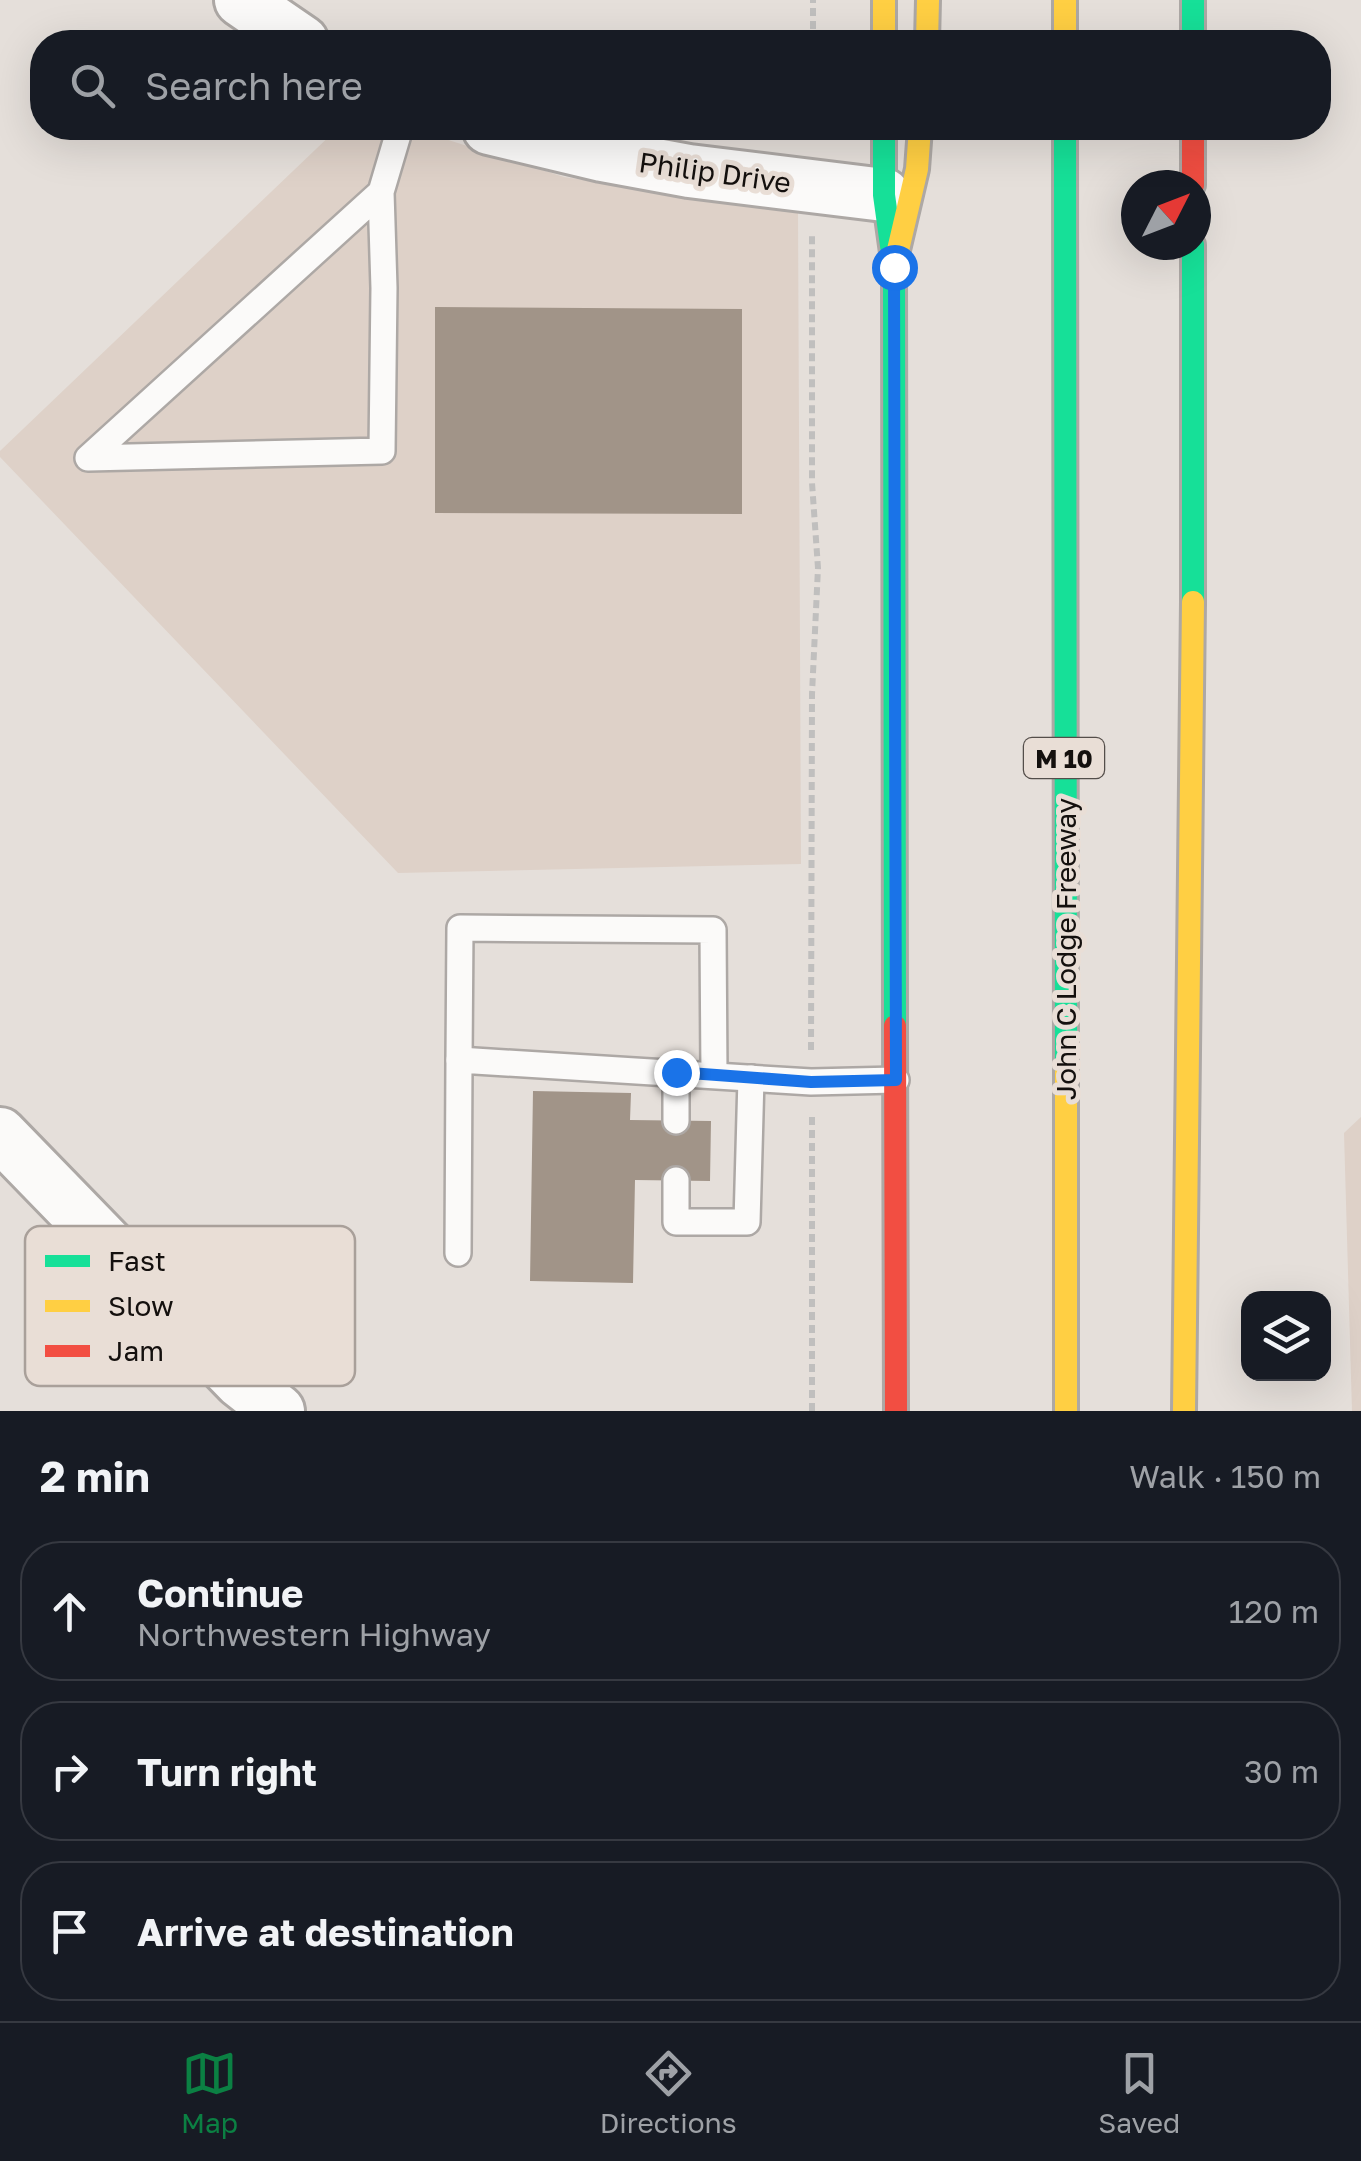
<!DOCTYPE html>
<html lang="en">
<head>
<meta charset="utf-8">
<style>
	:root { --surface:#171b24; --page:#20242c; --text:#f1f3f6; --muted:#9ea1a6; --line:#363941; --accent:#0b8043 }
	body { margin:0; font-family:"Golos Text",sans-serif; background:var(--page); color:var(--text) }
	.controls { position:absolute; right:30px; bottom:30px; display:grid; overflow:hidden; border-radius:20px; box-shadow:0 10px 40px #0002 }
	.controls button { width:90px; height:90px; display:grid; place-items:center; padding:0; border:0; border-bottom:2px solid var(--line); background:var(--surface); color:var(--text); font:50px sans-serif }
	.compass { position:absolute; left:1121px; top:170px; width:90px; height:90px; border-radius:50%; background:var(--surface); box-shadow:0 10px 40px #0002; rotate:48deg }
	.stop { position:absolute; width:30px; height:30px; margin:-22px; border:8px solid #1a73e8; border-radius:50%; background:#fff }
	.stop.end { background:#1a73e8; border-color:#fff; box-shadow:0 2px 10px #0008 }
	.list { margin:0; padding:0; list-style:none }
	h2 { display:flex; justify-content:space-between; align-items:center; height:130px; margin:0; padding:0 40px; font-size:42px }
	h2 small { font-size:32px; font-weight:400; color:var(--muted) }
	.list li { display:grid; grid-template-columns:65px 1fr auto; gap:30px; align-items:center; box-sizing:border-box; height:140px; margin:0 20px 20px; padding:0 20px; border:2px solid var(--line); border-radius:40px }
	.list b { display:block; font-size:38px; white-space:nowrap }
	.list p { margin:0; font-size:32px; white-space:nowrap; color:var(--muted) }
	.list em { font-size:32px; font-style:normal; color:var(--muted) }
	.icon { flex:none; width:55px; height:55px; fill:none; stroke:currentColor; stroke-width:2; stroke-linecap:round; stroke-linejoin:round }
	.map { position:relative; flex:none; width:1361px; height:1411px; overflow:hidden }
	.search { position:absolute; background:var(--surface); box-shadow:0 10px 40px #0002; left:30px; right:30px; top:30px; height:110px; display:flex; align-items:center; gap:25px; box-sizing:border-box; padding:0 35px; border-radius:40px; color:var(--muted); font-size:38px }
	.sheet { height:610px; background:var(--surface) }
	nav { display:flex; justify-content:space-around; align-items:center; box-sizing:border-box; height:140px; border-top:2px solid var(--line); background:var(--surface); font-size:28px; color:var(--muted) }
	nav a { display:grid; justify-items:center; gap:5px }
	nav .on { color:var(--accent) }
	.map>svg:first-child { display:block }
	.built { fill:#ded1c8 }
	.building { fill:#a19488 }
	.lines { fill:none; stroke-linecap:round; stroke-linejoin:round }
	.lane-casing { stroke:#ada8a5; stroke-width:30 }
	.street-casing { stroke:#ada8a5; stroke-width:58 }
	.fast-casing { stroke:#ada8a5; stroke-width:28 }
	.slow-casing { stroke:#ada8a5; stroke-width:28 }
	.jam-casing { stroke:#ada8a5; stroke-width:28 }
	.path { stroke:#c0bfbe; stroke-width:6; stroke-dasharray:8 5; stroke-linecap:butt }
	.lane { stroke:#fbfaf9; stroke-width:25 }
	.street { stroke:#fbfaf9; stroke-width:52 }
	.fast { stroke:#16e098; stroke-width:22 }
	.slow { stroke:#ffcf43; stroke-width:22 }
	.jam { stroke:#f24e42; stroke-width:22 }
	.route { stroke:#1a73e8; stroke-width:12 }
	.labels { text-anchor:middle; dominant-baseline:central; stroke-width:10; stroke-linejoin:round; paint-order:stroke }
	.shield { fill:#e9ded6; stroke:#544e4a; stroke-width:2.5 }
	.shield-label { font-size:25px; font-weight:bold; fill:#14100e }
	.street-label { font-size:28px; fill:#14100e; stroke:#e9ded6 }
	.key { fill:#e9ded6; stroke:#a9a09a; stroke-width:2.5 }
	.key-label { font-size:28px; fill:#14100e }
</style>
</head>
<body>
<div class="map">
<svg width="1361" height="1411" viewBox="0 0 1361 1411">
	<rect width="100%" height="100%" fill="#e5dfda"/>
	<!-- built -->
	<g class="built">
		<polygon points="338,128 411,128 564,177 798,212 801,864 398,873 0,457 0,451"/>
		<polygon points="1361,1117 1361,1411 1352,1411 1344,1133"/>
	</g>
	<!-- building -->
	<g class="building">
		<polygon points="435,307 742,309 742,514 435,513"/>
		<polygon points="533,1091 631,1093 630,1120 711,1121 710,1181 635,1180 633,1283 530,1281"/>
	</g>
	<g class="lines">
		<!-- lane casing -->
		<g class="lane-casing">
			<g id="lane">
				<polyline points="381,192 88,458 382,451 384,288 381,192 400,128"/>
				<polyline points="459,1060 460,928 713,930 714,1075"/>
				<polyline points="676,1072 676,1121"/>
				<polyline points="676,1180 676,1222 747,1222 751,1078"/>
				<polyline points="458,1253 459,1060 811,1082 896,1080"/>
			</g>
		</g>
		<!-- street casing -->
		<g class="street-casing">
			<g id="street">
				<polyline points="241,0 302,42"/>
				<polyline points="489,128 602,155 689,171 884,195"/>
				<polyline points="0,1134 240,1381 278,1411"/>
			</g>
		</g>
		<!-- fast casing -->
		<g class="fast-casing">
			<g id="fast">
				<polyline points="1193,0 1193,42"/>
				<polyline points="884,128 884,195 894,267 895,1026"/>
				<polyline points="1065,128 1066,1072"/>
				<polyline points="1193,245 1193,602"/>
			</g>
		</g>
		<!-- slow casing -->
		<g class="slow-casing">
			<g id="slow">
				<polyline points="884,0 884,42"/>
				<polyline points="1065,0 1065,42"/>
				<polyline points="927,42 928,0"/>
				<polyline points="894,267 917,169 920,128"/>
				<polyline points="1066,1072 1066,1411"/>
				<polyline points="1184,1411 1193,602"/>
			</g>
		</g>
		<!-- jam casing -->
		<g class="jam-casing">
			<g id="jam">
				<polyline points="1193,128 1193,185"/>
				<polyline points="895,1026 896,1411"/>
			</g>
		</g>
		<!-- path -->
		<g class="path">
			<polyline points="813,42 813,0"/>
			<polyline points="811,1050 812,694 818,568 812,483 812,233"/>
			<polyline points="812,1117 812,1411"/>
		</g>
		<!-- lane -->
		<use href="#lane" class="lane"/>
		<!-- street -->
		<use href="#street" class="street"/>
		<!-- fast -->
		<use href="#fast" class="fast"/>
		<!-- slow -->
		<use href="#slow" class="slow"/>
		<!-- jam -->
		<use href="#jam" class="jam"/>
	</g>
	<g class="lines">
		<!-- route -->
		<polyline class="route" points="676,1072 811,1082 896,1080 894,267"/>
	</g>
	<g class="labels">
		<!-- shield labels -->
		<rect class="shield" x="1024" y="738" width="80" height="40" rx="8"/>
		<g class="shield-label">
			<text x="1064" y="758">M 10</text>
		</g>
		<!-- street labels -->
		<g class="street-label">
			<text transform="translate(715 172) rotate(8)">Philip Drive</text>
			<text transform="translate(1065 949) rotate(-90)">John C Lodge Freeway</text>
		</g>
	</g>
	<!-- legend -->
	<rect x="25" y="1226" width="330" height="160" rx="15" class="key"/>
	<rect x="45" y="1255" width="45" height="12" fill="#16e098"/>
	<rect x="45" y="1300" width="45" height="12" fill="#ffcf43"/>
	<rect x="45" y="1345" width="45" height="12" fill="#f24e42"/>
	<g class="key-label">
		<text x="108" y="1271">Fast</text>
		<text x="108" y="1316">Slow</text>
		<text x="108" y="1361">Jam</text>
	</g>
</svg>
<div class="controls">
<button><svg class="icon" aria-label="layers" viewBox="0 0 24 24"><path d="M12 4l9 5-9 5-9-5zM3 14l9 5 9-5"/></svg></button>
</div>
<svg class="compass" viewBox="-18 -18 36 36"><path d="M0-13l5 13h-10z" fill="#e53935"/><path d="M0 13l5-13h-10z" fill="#9ea1a6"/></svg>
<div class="stop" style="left:894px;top:267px"></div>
<div class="stop end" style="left:676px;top:1072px"></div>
<div class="search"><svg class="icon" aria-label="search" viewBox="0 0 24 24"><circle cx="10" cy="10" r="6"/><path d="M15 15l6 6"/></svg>Search here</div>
</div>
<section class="sheet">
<h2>2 min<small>Walk · 150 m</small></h2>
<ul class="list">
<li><svg class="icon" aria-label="ahead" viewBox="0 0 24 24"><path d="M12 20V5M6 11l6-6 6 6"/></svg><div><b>Continue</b><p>Northwestern Highway</p></div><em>120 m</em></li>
<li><svg class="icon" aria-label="right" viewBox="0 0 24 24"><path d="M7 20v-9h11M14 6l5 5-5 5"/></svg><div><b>Turn right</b></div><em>30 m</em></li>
<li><svg class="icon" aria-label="arrive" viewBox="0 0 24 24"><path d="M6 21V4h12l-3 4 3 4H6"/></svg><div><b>Arrive at destination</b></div></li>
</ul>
</section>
<nav>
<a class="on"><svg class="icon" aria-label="map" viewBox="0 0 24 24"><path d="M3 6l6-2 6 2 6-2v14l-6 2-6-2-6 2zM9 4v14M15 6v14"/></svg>Map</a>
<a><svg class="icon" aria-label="directions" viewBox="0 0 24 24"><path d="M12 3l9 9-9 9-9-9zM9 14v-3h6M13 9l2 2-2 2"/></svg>Directions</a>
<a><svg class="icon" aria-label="saved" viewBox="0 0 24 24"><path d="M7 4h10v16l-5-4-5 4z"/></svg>Saved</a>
</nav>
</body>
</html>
